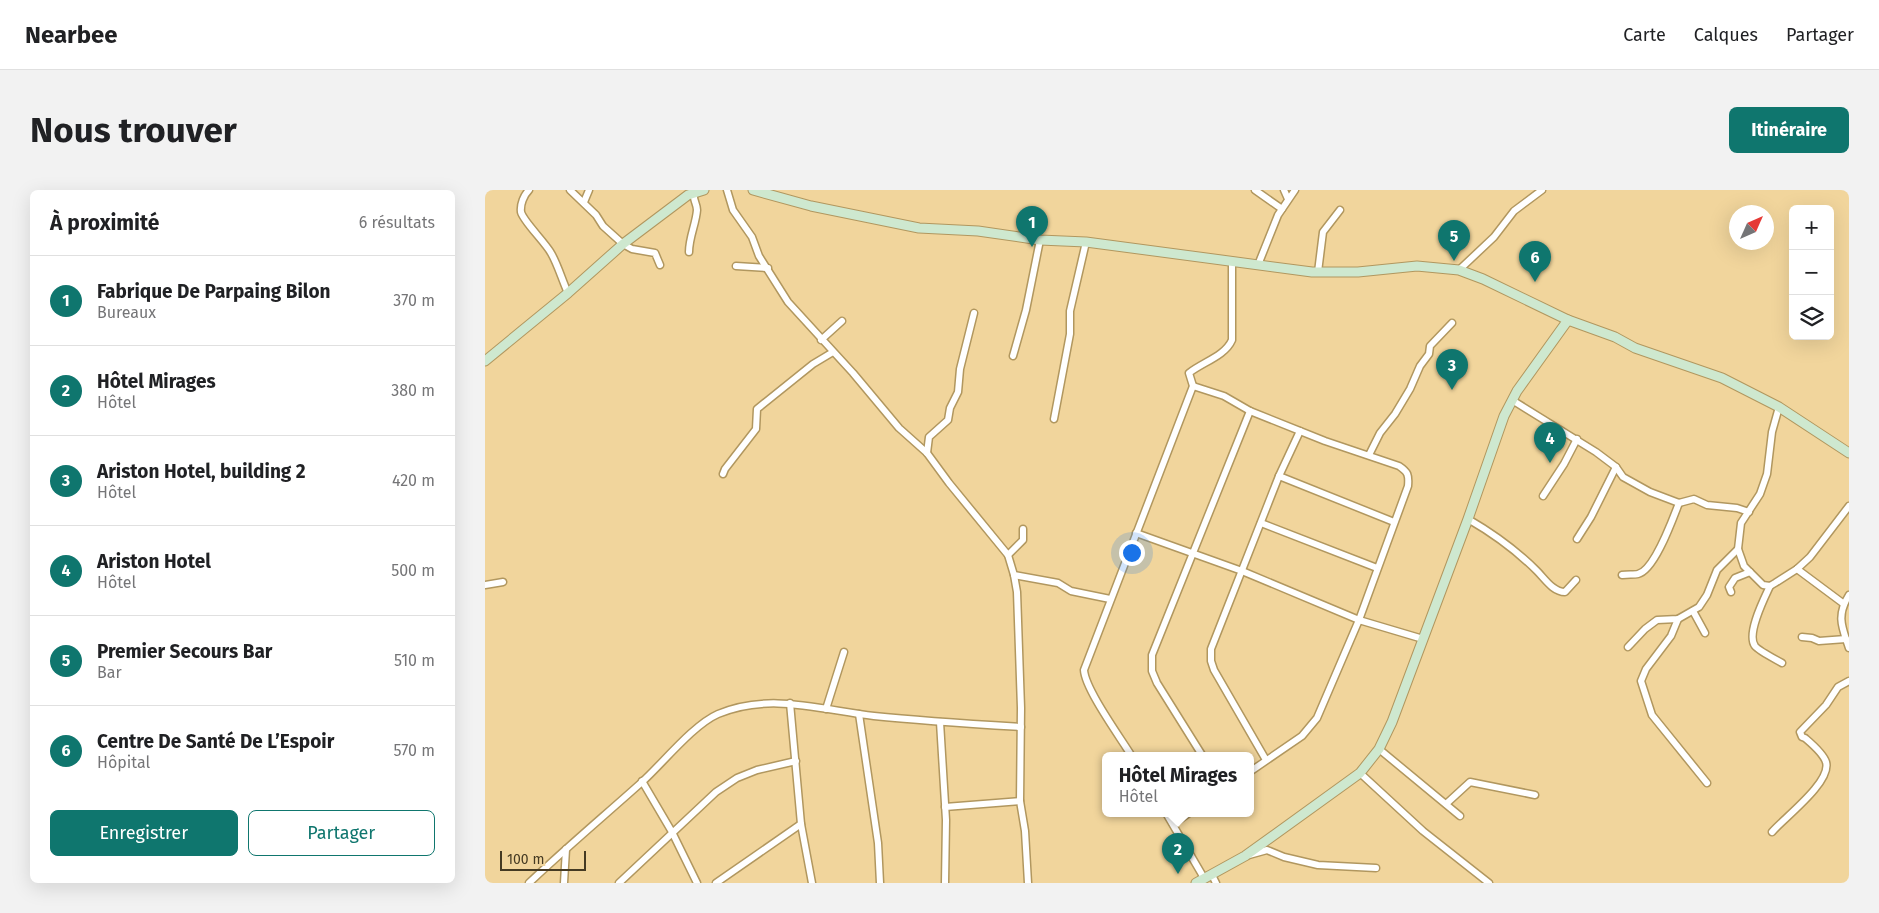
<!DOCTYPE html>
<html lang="fr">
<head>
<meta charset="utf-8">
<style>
	:root { --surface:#fff; --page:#f2f2f2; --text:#202124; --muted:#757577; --line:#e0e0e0; --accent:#0f766e }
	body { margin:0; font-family:"Fira Sans",sans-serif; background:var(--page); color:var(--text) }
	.controls { position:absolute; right:15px; top:15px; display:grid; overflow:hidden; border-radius:8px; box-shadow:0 5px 20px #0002 }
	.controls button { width:45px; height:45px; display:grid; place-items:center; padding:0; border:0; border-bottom:1px solid var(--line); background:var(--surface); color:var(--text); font:25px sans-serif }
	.compass { position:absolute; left:1244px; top:15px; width:45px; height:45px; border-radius:50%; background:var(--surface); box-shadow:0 5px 20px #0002; rotate:45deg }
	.scale { position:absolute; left:15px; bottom:12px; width:86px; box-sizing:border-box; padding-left:5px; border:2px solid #453a22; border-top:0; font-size:14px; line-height:18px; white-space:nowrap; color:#453a22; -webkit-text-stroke:4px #f1d59c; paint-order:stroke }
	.you { position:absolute; left:646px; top:362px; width:18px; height:18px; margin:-12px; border:4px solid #fff; border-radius:50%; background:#1a73e8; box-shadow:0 0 0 8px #1a73e833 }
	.badge { display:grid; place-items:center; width:32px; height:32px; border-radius:50%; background:var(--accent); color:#fff; font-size:16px; font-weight:700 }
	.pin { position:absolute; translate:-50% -41px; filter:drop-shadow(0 1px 2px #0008) }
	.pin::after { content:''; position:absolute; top:26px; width:18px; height:15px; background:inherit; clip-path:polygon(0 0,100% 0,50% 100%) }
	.popup { position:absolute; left:617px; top:562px; width:152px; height:65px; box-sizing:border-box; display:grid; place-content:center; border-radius:8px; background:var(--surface); filter:drop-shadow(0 1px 4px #0005); font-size:16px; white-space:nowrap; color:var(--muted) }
	.popup b { font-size:19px; color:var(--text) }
	.popup::after { content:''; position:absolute; left:50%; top:100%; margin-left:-10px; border:10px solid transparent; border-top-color:var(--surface) }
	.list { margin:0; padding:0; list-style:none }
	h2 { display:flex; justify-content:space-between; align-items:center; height:65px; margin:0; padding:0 20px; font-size:21px }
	h2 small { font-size:16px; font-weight:400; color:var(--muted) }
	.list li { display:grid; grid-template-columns:32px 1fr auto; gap:15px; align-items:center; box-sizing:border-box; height:90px; padding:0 20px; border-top:1px solid var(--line) }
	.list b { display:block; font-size:19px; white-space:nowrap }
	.list p { margin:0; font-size:16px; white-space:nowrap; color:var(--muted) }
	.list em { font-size:16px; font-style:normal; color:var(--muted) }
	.actions { display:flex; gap:10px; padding:15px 20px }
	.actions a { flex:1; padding:11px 0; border:1px solid var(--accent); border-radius:8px; text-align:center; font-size:18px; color:var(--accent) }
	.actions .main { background:var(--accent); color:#fff }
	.icon { flex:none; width:28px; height:28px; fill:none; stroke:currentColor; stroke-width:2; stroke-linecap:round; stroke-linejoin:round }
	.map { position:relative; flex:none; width:1364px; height:693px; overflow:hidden; border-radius:8px }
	header { display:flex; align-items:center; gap:30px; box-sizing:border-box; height:70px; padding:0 25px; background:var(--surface); border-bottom:1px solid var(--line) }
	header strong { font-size:24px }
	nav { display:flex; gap:28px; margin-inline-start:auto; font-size:18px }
	.intro { display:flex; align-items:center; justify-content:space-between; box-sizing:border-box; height:120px; padding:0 30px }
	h1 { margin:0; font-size:35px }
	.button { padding:12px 22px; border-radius:8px; background:var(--accent); color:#fff; font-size:18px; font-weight:700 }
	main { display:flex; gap:30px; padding:0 30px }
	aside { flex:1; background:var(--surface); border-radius:8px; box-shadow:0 5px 20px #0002 }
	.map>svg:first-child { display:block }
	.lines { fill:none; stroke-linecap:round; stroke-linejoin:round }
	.street-casing { stroke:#b1975f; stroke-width:9 }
	.secondary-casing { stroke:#b1975f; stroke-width:11 }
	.street { stroke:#fff; stroke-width:6 }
	.secondary { stroke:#cee8cf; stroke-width:9 }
</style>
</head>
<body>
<header>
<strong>Nearbee</strong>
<nav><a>Carte</a><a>Calques</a><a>Partager</a></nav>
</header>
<div class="intro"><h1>Nous trouver</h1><a class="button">Itinéraire</a></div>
<main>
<aside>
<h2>À proximité<small>6 résultats</small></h2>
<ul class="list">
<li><span class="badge">1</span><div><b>Fabrique De Parpaing Bilon</b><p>Bureaux</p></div><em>370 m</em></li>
<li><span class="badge">2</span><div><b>Hôtel Mirages</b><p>Hôtel</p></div><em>380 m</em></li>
<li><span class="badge">3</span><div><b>Ariston Hotel, building 2</b><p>Hôtel</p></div><em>420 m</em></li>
<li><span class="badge">4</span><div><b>Ariston Hotel</b><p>Hôtel</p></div><em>500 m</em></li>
<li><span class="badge">5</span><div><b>Premier Secours Bar</b><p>Bar</p></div><em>510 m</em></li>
<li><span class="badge">6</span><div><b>Centre De Santé De L’Espoir</b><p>Hôpital</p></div><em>570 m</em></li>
</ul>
<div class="actions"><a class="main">Enregistrer</a><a>Partager</a></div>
</aside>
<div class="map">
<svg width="1364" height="693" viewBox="0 0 1364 693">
	<rect width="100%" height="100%" fill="#f1d59c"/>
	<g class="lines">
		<!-- street casing -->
		<g class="street-casing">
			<g id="street">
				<path d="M44,0c-5,5 -9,14 -8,22 2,9 24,30 30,41 7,12 11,27 17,40"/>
				<polyline points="85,0 111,25 118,36 138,54 147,59 170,63 175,75"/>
				<polyline points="242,0 248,20 267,47 274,66 303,112 368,183 414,238 442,263 464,293 523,365 529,385 532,402 536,518 535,611 540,641 543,693"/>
				<polyline points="770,0 797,19"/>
				<polyline points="799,0 803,9"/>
				<polyline points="99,12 104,0"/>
				<path d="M204,62c0,-15 7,-28 8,-42 0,-6 -4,-10 -3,-16"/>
				<polyline points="773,75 793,25 810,0"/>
				<polyline points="251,76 283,78"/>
				<polyline points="974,80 1009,47 1029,21 1057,0"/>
				<polyline points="833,82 838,42 855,20"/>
				<polyline points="336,150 357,131"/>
				<polyline points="528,166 541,120 555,50"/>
				<path d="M708,196l31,10 26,15 75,30 74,25c9,6 10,9 9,20l-49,134 -42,98 -15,18 -51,35"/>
				<polyline points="1027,210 1111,262 1131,277 1138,287 1165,302 1194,313 1209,309 1222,315 1252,318 1264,322"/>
				<polyline points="1294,217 1287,242 1282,284 1275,304 1256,333 1253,359 1259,376 1278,395 1285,396 1290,393 1312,379 1325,367 1364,316"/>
				<polyline points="569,229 585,144 585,121 601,52"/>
				<polyline points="442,263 444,247 463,230 465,218 473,202 475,179 489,123"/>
				<polyline points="884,265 895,243 910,224 925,199 935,176 944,164 945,156 967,133"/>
				<polyline points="238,284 240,279 271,239 272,219 328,174 348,162"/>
				<polyline points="794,286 909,332"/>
				<polyline points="1058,306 1079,274 1092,249"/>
				<path d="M983,329c26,15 48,31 69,52 8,8 16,21 28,21l11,-12"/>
				<polyline points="776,333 892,378"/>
				<polyline points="651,343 757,381 874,430 938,449"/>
				<polyline points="1092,349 1106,327 1131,277"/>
				<polyline points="523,365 538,350 538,339"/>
				<polyline points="1312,379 1359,414"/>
				<polyline points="529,385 573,393 586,401 625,409"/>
				<path d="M1137,385c5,-1 12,0 16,-1 17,-4 35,-56 41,-71"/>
				<polyline points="0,395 18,392"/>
				<path d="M1285,396c-6,13 -24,48 -15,60 4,5 20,13 27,17"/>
				<polyline points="1246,402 1244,397 1250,388 1265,382"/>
				<path d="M1364,405c-13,21 -7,32 0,53"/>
				<polyline points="1208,421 1220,443"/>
				<polyline points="1193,429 1186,446 1161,479 1156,491 1167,525 1222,593"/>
				<polyline points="1317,447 1327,448 1334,451 1361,449"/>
				<polyline points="1143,457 1160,439 1172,430 1193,429 1214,417 1222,405 1232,380 1253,359"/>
				<polyline points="305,513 316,634 327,693"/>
				<polyline points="341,519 359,462"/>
				<polyline points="374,524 393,653 395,693"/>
				<polyline points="455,532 461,630 460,693"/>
				<polyline points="894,559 975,626"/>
				<path d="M646,565c-11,-18 -46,-66 -47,-85l109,-284 -4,-13c14,-11 36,-17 43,-33v-78"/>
				<polyline points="717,565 672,493 667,481 667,465 765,221"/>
				<polyline points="781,570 729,480 726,471 726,459 794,286 815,241"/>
				<polyline points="875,583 938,641 1004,693"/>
				<polyline points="157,591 187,642 212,693"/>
				<polyline points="961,614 985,592 1050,605"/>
				<polyline points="460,617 535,611"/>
				<polyline points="681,623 719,688"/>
				<polyline points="688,634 704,623"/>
				<path d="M1287,642c12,-14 60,-50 54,-70 -3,-9 -14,-18 -21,-24l-3,-1 -2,-5 26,-27 12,-18 11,-6"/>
				<polyline points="764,665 782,660 799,667 833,675 891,678"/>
				<polyline points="727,685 731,693"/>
				<path d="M44,693c37,-35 75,-67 113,-101 21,-19 51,-57 76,-68 51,-22 104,-4 156,2 49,5 98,8 147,11"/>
				<polyline points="79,693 81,659"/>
				<polyline points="134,693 231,602 252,588 272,580 311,571"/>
				<polyline points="231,693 316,634"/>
			</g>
		</g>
		<!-- secondary casing -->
		<g class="secondary-casing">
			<g id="secondary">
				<polyline points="268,0 326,16 434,38 493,41 555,50 601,52 827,82 873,82 932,76 974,80 998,89 1083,130 1130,147 1150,158 1237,188 1294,217 1364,263"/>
				<polyline points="0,171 83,103 138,54 203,5 219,0"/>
				<polyline points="711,693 760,666 875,583 894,559 907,532 983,329 1019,226 1032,201 1083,130"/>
			</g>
		</g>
		<!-- street -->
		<use href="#street" class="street"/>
		<!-- secondary -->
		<use href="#secondary" class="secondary"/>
	</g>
</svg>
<div class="controls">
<button>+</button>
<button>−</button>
<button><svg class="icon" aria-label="layers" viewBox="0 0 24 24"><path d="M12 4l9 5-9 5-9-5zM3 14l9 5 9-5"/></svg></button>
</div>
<svg class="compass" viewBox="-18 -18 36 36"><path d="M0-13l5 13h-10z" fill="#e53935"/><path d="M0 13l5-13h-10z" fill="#757577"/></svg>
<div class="scale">100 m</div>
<div class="you"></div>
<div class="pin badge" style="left:547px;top:57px">1</div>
<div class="pin badge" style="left:693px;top:684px">2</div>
<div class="popup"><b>Hôtel Mirages</b>Hôtel</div>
<div class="pin badge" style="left:967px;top:200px">3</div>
<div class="pin badge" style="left:1065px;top:273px">4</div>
<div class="pin badge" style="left:969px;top:71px">5</div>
<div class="pin badge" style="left:1050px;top:92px">6</div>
</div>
</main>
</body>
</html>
